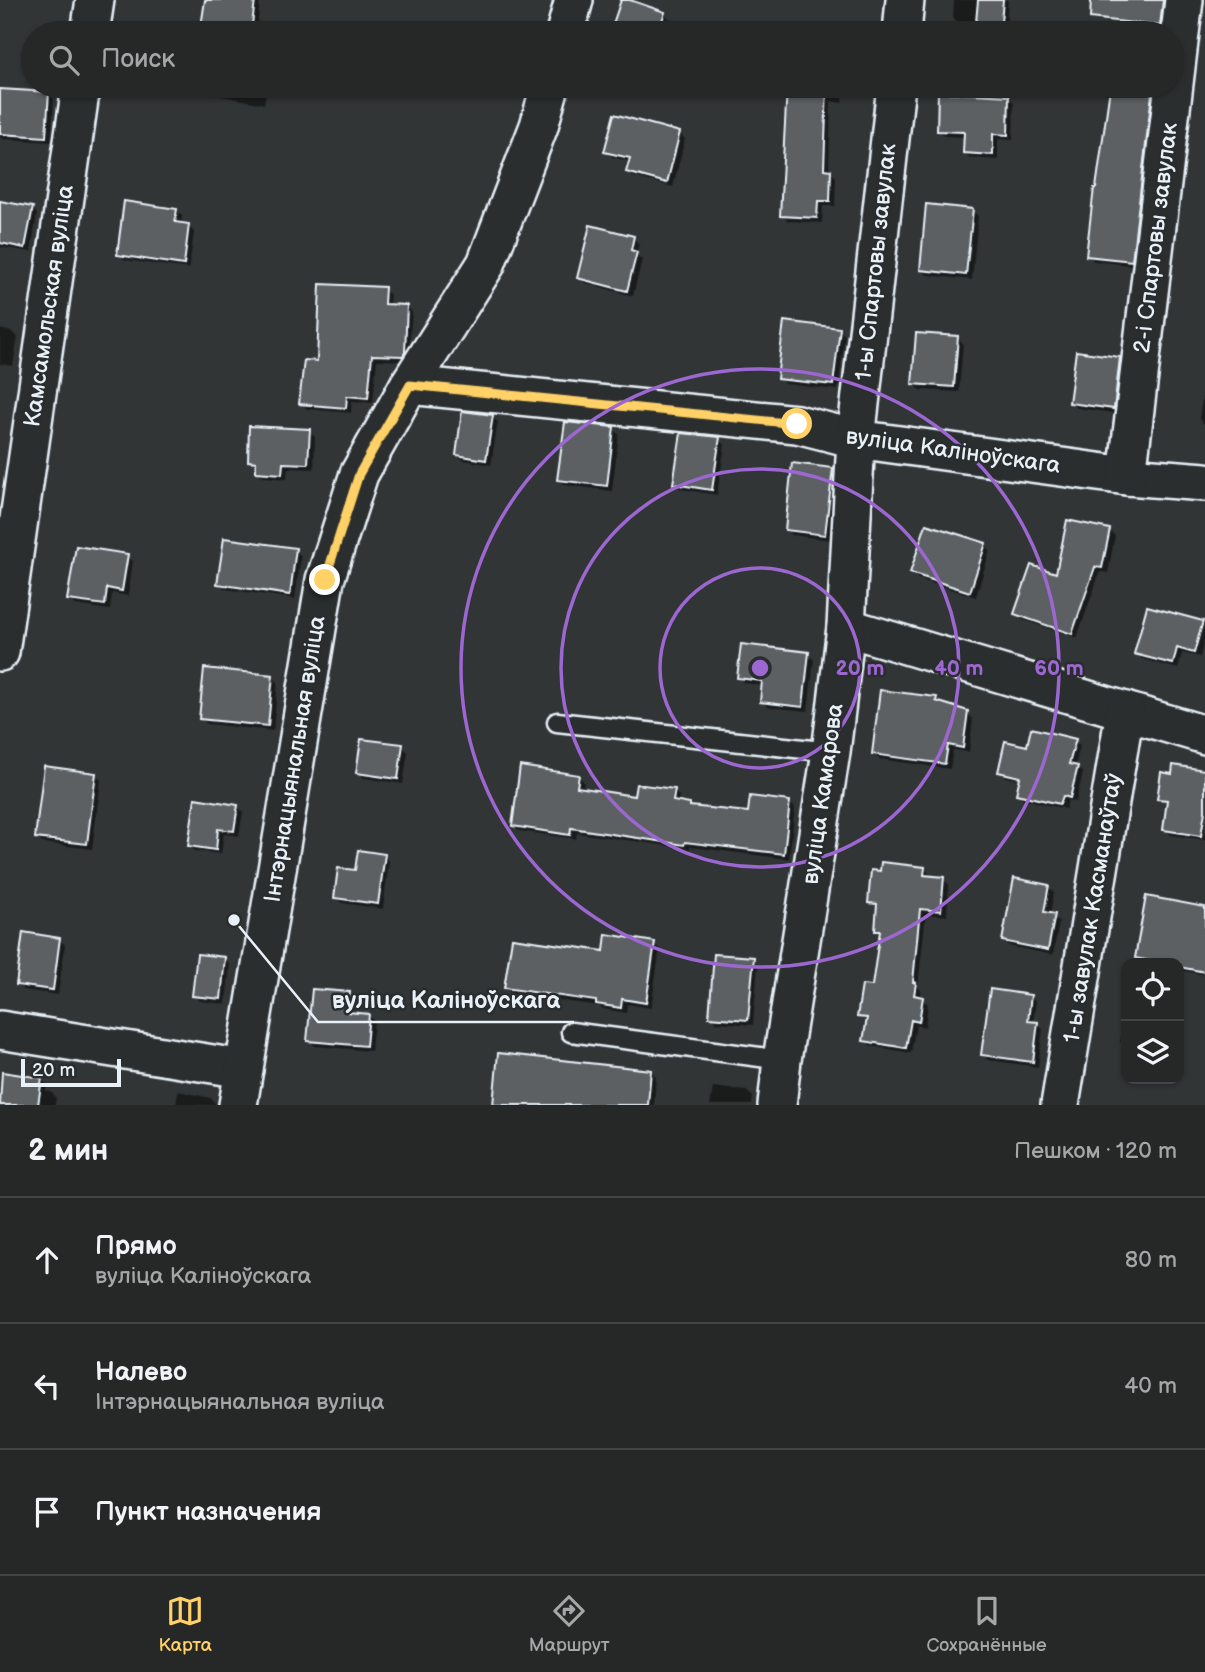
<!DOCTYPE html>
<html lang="ru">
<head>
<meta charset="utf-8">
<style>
	:root { --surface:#262828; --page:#323434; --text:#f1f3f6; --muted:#a4a6a8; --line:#424445; --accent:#ffd166 }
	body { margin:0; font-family:"Balsamiq Sans",sans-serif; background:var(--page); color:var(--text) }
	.controls { position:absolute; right:21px; bottom:21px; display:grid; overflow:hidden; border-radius:14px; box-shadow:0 2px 5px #0004 }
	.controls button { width:63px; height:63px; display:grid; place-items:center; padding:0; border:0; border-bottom:2px solid var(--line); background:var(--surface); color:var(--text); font:35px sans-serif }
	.scale { position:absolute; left:21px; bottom:18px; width:100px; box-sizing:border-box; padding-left:7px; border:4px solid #e8f1f8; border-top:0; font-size:19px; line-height:24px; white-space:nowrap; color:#e8f1f8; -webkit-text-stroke:5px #2a2d2e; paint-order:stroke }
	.stop { position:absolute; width:21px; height:21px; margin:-16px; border:5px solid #ffd166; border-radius:50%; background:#fff }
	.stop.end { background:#ffd166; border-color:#fff; box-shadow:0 2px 7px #0008 }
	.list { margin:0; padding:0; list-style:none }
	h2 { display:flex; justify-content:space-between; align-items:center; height:91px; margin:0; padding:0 28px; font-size:30px }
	h2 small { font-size:23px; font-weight:400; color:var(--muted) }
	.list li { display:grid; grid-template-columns:46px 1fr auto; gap:21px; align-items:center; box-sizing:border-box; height:126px; padding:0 28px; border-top:2px solid var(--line) }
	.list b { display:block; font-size:26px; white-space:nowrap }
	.list p { margin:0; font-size:23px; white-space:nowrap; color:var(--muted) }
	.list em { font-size:23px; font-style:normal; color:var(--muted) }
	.icon { flex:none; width:38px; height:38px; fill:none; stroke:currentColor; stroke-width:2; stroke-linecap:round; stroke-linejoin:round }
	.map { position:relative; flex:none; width:1205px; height:1105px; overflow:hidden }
	.search { position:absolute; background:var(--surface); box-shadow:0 2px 5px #0004; left:21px; right:21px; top:21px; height:77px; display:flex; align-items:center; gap:18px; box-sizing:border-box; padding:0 24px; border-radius:38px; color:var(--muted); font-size:26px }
	.sheet { height:469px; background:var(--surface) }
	nav { display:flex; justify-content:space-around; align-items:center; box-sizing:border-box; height:98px; border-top:2px solid var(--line); background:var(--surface); font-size:19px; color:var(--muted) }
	nav a { display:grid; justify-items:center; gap:4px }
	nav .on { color:var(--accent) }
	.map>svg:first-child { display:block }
	.shadow { fill:#0007 }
	.building { fill:#5c6063; stroke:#e8f1f8; stroke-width:2 }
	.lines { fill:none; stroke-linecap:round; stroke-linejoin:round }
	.lane-casing { stroke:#e8f1f8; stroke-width:23 }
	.street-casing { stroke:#e8f1f8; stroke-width:42 }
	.lane { stroke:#2a2d2e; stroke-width:18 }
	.street { stroke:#2a2d2e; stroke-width:37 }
	.route { stroke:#ffd166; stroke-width:9 }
	.ring { fill:none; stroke:#9c67d0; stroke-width:3.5 }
	.labels { text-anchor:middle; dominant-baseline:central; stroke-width:5; stroke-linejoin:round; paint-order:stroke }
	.street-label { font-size:23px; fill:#e8f1f8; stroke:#2a2d2e }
	.centre { fill:#9c67d0; stroke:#2a2d2e; stroke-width:3.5 }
	.ring-label { font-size:21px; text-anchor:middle; font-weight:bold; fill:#9c67d0; stroke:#2a2d2e; stroke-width:5; stroke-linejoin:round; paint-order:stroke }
	.leader { fill:none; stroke:#e8f1f8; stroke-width:2.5 }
	.callout-dot { fill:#e8f1f8; stroke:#2a2d2e; stroke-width:2.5 }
	.callout-label { font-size:24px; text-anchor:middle; font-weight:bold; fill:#e8f1f8; stroke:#2a2d2e; stroke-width:5; stroke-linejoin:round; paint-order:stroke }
</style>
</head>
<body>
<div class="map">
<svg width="1205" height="1105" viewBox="0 0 1205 1105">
	<rect width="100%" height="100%" fill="#323536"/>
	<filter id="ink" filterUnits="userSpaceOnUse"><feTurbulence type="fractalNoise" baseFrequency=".0143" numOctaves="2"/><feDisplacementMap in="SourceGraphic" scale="14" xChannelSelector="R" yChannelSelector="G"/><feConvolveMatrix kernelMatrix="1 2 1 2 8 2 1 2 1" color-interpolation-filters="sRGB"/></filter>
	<g filter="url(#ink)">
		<!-- shadow -->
		<g class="shadow">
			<polygon points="207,0 260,0 257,33 202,33"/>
			<polygon points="623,0 664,14 670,19 665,33 611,33"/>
			<polygon points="954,0 1008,0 1006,33 977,33 978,24 958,23 953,17"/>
			<polygon points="1130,0 1170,0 1165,30 1134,27 1128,21"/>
			<polygon points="194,86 267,86 264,104 200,92"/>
			<polygon points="788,86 844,86 842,103 831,101 829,171 836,177 835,206 823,206 822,223 788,221 782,215"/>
			<polygon points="0,91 48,93 54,99 51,142 2,139 0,137"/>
			<polygon points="1151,95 1157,101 1137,266 1094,261 1088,256"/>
			<polygon points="1009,97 1014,103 1013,140 998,139 998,160 970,158 965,153 966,137 944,136 938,130"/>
			<polygon points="679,133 685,139 673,187 634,177 628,172 631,162 612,157 606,151"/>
			<polygon points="0,203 32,208 37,214 31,252 0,247"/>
			<polygon points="177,210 182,216 181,225 188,226 194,232 189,269 125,260 119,255"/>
			<polygon points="972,210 978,216 972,280 927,275 922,270"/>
			<polygon points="633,238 639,244 636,254 642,260 633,296 585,283 579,277"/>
			<polygon points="384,289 390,295 389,306 406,306 412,312 408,361 377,360 373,403 352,401 351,413 307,409 301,403"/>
			<polygon points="0,329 12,332 18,337 13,366 0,364"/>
			<polygon points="839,330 845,335 838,390 785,384 779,378"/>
			<polygon points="957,338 963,343 959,392 920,390 914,384"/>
			<polygon points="1119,358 1125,364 1119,414 1077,408 1071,402"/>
			<polygon points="1205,379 1205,425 1199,419"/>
			<polygon points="492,417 498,422 491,465 463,460 457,455"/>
			<polygon points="613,429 619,434 612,491 565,485 559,480"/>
			<polygon points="309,431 315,437 314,469 288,468 287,479 263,477 258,472 258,466 249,461"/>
			<polygon points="719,439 725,445 717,495 681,489 675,484"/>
			<polygon points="832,470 838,475 831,540 792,535 786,530"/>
			<polygon points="1109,530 1115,536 1108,573 1100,572 1077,638 1021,619 1016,613"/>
			<polygon points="985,544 990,550 976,597 918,579 912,573"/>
			<polygon points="295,550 301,556 295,599 225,589 219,584"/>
			<polygon points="127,556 133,561 128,596 112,593 110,610 75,605 69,599"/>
			<polygon points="1202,623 1205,626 1205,637 1200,657 1182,653 1178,669 1142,659 1136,653"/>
			<polygon points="808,654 814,660 808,711 767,707 762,701 763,686 745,683 739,678"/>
			<polygon points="272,677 278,682 273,731 207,724 201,719"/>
			<polygon points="936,699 942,705 967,713 973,719 969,752 953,750 950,769 879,759 874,754"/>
			<polygon points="1075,741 1080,746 1075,767 1083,773 1076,802 1068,800 1066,809 1023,799 1018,793 1021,780 1006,777 1000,771 1028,749"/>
			<polygon points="402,746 408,752 403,784 364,778 358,772"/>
			<polygon points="1205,772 1205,840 1171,835 1165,829 1169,804 1159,798 1173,776"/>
			<polygon points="95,775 101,780 92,849 42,843 37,837"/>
			<polygon points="578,776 584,782 583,789 636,798 674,791 679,796 678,804 692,808 749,814 790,803 795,808 789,859 690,847 690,849 577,833 576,839 519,831 514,826"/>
			<polygon points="237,806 243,812 239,836 224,834 221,854 195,851 189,845"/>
			<polygon points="384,855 389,861 383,909 342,903 336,898 357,872"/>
			<polygon points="924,868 930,874 929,877 944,879 949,885 947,916 926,914 918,987 921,990 920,998 928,1004 925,1027 916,1025 911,1053 871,1046 865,1040 868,1022 859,1016 874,988 881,935 876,930 879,908 870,902"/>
			<polygon points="1048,887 1054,892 1050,915 1059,922 1053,955 1009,946 1003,941"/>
			<polygon points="1205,909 1205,975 1179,970 1179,963 1142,963 1137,957"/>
			<polygon points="59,939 65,945 58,995 23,990 18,984"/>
			<polygon points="654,943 660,949 651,1008 627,1004 626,1013 603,1009 599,1006 512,994 506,988 605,953"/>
			<polygon points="225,959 230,965 226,1004 200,1001 194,995"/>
			<polygon points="753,959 758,965 753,1025 716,1022 711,1016"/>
			<polygon points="349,994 354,999 353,1014 368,1015 374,1021 371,1051 315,1046 309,1040"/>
			<polygon points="1030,997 1036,1002 1033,1023 1037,1024 1043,1029 1038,1067 988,1060 982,1054"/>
			<polygon points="1126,1010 1126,1047 1120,1042"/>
			<polygon points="1179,1018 1184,1024 1179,1055"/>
			<polygon points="651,1071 656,1077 654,1105 495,1105"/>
			<polygon points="3,1074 41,1079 47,1085 46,1091 51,1092 56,1097 55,1105 0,1105"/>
			<polygon points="1157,1079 1174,1079 1174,1082"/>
			<polygon points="713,1087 747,1091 753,1097 752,1105 710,1105"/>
			<polygon points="178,1091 211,1098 216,1105 176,1105"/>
		</g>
		<!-- building -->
		<g class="building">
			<polygon points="205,0 255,0 251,33 200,33"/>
			<polygon points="621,0 630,0 665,12 658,33 610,33"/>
			<polygon points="978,0 1003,0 1000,33 975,33"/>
			<polygon points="1091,0 1163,0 1160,26 1090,18"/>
			<polygon points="787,86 827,86 824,169 831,170 830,201 818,201 817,218 780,216"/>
			<polygon points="1110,88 1152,94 1132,261 1086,256 1094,188 1096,188"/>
			<polygon points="0,89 49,92 46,137 0,134"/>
			<polygon points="938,92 1009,96 1008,135 993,134 993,155 963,153 964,132 937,131"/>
			<polygon points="614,114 680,132 667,183 626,172 630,158 604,152"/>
			<polygon points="0,201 33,207 25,248 0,243"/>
			<polygon points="124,201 177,209 175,222 189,224 184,265 117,255"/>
			<polygon points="926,204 973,209 966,275 920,270"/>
			<polygon points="590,225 634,236 631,250 637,252 627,291 577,278"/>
			<polygon points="320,284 385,287 384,304 407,305 405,352 403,356 372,355 368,398 347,396 346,408 299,404 304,360 317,361"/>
			<polygon points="784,321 840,328 833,385 777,379"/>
			<polygon points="916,333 958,336 954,387 912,384"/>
			<polygon points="1076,351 1120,357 1114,409 1069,403"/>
			<polygon points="462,411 493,415 486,460 456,455"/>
			<polygon points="565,422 614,427 607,486 557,480"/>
			<polygon points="249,426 310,429 308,464 283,463 282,474 256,472 256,462 248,461"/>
			<polygon points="681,433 720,437 712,490 673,484"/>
			<polygon points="792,463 833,468 825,535 785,530"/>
			<polygon points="1067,520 1110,529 1102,568 1095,567 1072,634 1014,614 1031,565 1056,573"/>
			<polygon points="926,524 986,543 970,592 910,573"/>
			<polygon points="224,538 296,548 290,595 217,584"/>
			<polygon points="76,546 128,554 122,591 107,588 105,605 67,600"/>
			<polygon points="1147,606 1203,621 1194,653 1177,648 1173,664 1134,654"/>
			<polygon points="741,644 809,652 803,707 760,702 762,681 737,678"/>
			<polygon points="204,668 273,675 268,726 199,719"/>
			<polygon points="880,690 937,697 936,701 968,711 963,748 948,745 945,764 872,754"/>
			<polygon points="1031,728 1076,739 1069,764 1078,766 1070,798 1063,796 1060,804 1016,794 1020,777 998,772 1005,741 1027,746"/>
			<polygon points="361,739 403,744 398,779 356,773"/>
			<polygon points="1173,765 1205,770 1205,811 1201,836 1163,830 1167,800 1157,799 1161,772 1172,774"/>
			<polygon points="44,766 96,773 87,844 35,838"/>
			<polygon points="520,766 579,775 577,787 634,796 636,784 675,789 673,801 690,804 690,806 748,812 750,796 790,801 784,854 685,842 684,845 571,828 570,835 512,826"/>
			<polygon points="195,798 238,805 234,831 218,829 216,850 188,846"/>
			<polygon points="358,850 385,854 378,904 334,898 338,868 355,870"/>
			<polygon points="881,862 925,867 924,875 944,877 941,911 920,909 913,982 916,983 914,995 923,997 919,1022 911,1020 906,1048 863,1041 867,1018 857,1017 862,985 872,986 880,931 875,931 877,904 868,903 871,870 880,871"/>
			<polygon points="1014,878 1049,885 1044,912 1055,914 1048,950 1002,941"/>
			<polygon points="1146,896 1205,907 1205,972 1179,967 1179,963 1162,963 1135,958"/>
			<polygon points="23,932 60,938 53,990 16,985"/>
			<polygon points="606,934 655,942 646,1003 622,999 621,1008 596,1004 596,1001 504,988 512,938 604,951"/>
			<polygon points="197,954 225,957 221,999 192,996"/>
			<polygon points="714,954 754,957 748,1020 709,1017"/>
			<polygon points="312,989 350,992 348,1012 369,1014 366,1046 307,1041"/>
			<polygon points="990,989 1031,995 1028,1021 1038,1022 1033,1062 981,1055"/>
			<polygon points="498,1053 651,1070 648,1105 493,1105"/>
			<polygon points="2,1072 42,1078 38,1105 0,1105"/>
		</g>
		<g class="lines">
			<!-- lane casing -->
			<g class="lane-casing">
				<g id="lane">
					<polyline points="557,722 831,752"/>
					<polyline points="571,1032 782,1060"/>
				</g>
			</g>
			<!-- street casing -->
			<g class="street-casing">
				<g id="street">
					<polyline points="90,33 95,0"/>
					<polyline points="565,33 574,0"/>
					<polyline points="902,33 905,0"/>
					<polyline points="409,385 797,424 856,439 1127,476 1205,482"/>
					<polyline points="1127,476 1184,0"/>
					<polyline points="846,627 1205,735"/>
					<polyline points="0,652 81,86"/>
					<polyline points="0,1030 244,1069"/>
					<polyline points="238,1105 325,580 359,474 409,385 486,264 539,126 550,86"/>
					<polyline points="777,1105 782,1060 831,752 846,627 856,439 896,86"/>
					<polyline points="1060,1105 1125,711"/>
				</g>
			</g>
			<!-- lane -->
			<use href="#lane" class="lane"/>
			<!-- street -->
			<use href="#street" class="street"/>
		</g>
	</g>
	<g class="lines" filter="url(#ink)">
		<!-- route -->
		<polyline class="route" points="325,580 359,474 410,385 797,424"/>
	</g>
	<!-- distance rings -->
	<g class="ring">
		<circle cx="760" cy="668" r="100"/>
		<circle cx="760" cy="668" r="199"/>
		<circle cx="760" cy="668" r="299"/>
	</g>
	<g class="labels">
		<!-- street labels -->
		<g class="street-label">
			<text transform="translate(1156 238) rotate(-83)">2-і Спартовы завулак</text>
			<text transform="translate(876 262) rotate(-84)">1-ы Спартовы завулак</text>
			<text transform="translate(49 306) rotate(-82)">Камсамольская вуліца</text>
			<text transform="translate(953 451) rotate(8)">вуліца Каліноўскага</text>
			<text transform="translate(295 759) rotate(-81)">Інтэрнацыянальная вуліца</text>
			<text transform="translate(823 794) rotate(-82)">вуліца Камарова</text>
			<text transform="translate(1093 908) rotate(-81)">1-ы завулак Касманаўтаў</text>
		</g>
	</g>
	<circle cx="760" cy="668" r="10" class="centre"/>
	<g class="ring-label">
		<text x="860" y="675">20 m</text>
		<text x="959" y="675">40 m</text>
		<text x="1059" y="675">60 m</text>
	</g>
	<!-- callouts -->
	<path class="leader" d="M234 920L318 1022H574"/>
	<circle class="callout-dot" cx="234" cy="920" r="7"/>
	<g class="callout-label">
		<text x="446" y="1008">вуліца Каліноўскага</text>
	</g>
</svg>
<div class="controls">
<button><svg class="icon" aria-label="locate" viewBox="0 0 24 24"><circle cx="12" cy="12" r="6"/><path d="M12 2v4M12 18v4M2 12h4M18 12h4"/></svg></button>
<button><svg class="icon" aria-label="layers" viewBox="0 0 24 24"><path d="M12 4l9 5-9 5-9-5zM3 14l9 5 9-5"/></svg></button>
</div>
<div class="scale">20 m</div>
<div class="stop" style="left:797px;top:424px"></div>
<div class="stop end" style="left:325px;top:580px"></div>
<div class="search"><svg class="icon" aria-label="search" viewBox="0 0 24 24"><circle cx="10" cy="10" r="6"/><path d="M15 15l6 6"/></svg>Поиск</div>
</div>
<section class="sheet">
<h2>2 мин<small>Пешком · 120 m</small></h2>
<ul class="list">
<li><svg class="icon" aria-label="ahead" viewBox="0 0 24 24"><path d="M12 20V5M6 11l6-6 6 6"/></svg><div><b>Прямо</b><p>вуліца Каліноўскага</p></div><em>80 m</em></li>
<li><svg class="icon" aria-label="left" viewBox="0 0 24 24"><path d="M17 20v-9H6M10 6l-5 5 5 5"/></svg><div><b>Налево</b><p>Інтэрнацыянальная вуліца</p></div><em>40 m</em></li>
<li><svg class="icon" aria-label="arrive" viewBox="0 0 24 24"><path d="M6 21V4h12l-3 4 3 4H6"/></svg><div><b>Пункт назначения</b></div></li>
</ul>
</section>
<nav>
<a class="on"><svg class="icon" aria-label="map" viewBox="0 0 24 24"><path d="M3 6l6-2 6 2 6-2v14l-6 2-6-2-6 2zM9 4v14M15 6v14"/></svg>Карта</a>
<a><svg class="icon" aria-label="directions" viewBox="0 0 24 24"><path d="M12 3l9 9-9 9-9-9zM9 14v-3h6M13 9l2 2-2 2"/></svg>Маршрут</a>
<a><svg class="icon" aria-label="saved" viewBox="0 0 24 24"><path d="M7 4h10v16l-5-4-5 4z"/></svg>Сохранённые</a>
</nav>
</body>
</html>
